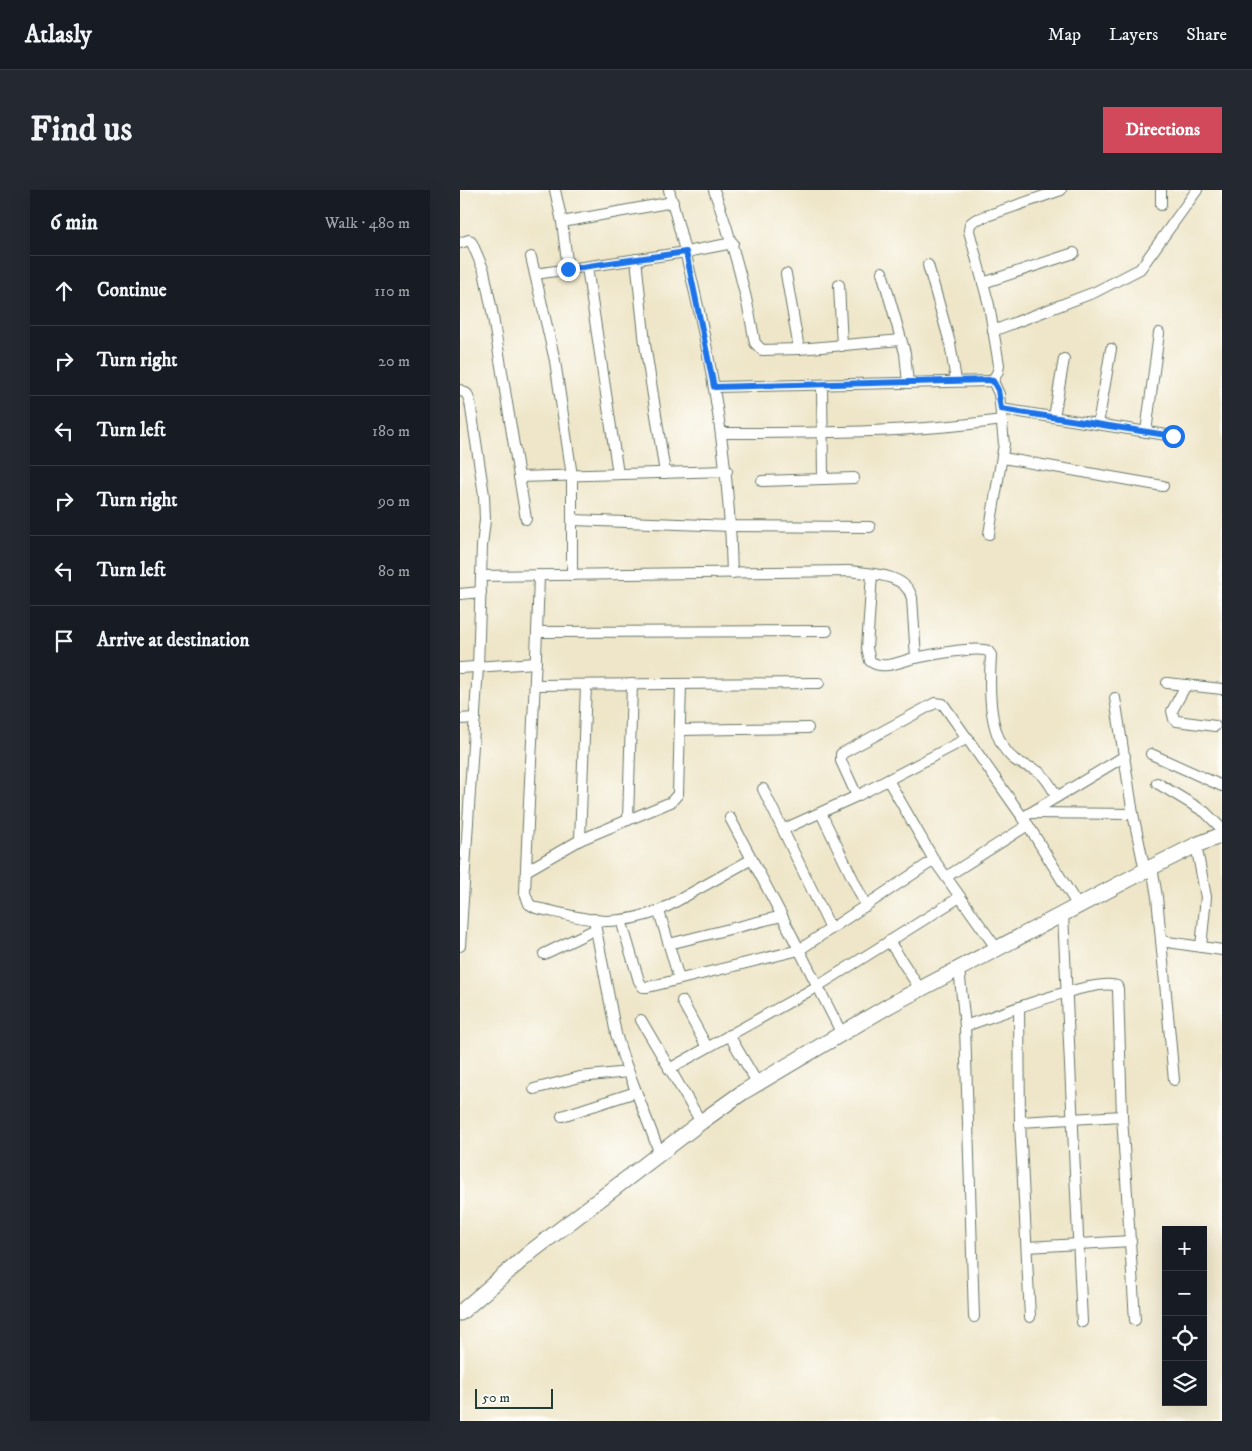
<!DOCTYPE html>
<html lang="en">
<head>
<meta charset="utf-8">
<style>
	:root { --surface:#171b24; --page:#242831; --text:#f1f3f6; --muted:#9ea1a6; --line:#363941; --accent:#d1495b }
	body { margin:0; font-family:"IM FELL DW Pica",serif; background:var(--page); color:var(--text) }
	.controls { position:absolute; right:15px; bottom:15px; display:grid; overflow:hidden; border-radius:0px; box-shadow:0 5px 20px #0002 }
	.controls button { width:45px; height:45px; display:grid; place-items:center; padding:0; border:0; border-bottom:1px solid var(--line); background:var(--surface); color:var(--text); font:25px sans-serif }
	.scale { position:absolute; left:15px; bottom:12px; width:78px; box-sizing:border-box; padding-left:5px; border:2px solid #1f3d34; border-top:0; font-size:14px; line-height:18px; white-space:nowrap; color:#1f3d34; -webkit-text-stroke:4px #fdfcf7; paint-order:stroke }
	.stop { position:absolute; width:15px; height:15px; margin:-11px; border:4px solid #1a73e8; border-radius:50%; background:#fff }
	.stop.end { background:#1a73e8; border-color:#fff; box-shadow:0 1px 5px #0008 }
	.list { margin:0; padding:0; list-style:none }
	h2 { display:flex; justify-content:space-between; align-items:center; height:65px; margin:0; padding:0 20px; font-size:21px }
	h2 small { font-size:16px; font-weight:400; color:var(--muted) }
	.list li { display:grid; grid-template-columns:32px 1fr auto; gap:15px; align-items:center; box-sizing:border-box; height:70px; padding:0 20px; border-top:1px solid var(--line) }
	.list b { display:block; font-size:19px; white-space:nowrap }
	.list em { font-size:16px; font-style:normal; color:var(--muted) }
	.icon { flex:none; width:28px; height:28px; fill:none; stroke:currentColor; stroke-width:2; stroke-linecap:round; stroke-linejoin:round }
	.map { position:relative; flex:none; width:762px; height:1231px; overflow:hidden; border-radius:0px }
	header { display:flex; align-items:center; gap:30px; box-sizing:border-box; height:70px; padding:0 25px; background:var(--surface); border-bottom:1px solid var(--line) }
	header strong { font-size:24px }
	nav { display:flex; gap:28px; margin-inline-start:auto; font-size:18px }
	.intro { display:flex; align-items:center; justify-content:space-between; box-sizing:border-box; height:120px; padding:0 30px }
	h1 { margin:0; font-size:35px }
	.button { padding:12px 22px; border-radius:0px; background:var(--accent); color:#fff; font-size:18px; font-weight:700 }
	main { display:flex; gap:30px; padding:0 30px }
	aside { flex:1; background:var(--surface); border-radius:0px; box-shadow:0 5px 20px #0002 }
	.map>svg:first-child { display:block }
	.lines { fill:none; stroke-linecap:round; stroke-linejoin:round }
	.street-casing { stroke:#687868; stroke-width:12 }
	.secondary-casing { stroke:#687868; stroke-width:17 }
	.street { stroke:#fff; stroke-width:10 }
	.secondary { stroke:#fff; stroke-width:15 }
	.route { stroke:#1a73e8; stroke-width:6 }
</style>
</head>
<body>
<header>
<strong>Atlasly</strong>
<nav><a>Map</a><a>Layers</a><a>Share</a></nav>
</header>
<div class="intro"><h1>Find us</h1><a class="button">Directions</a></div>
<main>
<aside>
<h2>6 min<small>Walk · 480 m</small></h2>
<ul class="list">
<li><svg class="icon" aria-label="ahead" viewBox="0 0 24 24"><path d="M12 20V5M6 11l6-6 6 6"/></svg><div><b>Continue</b></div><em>110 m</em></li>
<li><svg class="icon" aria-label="right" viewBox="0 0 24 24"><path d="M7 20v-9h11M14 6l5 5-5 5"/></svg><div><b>Turn right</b></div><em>20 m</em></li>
<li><svg class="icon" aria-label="left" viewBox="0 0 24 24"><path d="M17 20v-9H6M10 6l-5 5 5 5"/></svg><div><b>Turn left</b></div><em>180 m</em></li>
<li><svg class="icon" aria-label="right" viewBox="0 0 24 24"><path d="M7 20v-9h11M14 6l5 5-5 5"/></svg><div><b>Turn right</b></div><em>90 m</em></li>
<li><svg class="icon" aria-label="left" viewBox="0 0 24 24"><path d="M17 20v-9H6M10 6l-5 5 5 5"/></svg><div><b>Turn left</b></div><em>80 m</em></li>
<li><svg class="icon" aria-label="arrive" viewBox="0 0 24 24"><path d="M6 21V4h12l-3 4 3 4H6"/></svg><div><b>Arrive at destination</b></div></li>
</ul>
</aside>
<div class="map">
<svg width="762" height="1231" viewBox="0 0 762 1231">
	<rect width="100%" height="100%" fill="#fdfcf7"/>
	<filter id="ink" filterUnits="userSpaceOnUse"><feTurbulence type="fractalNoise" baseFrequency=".02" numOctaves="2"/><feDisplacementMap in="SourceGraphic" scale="10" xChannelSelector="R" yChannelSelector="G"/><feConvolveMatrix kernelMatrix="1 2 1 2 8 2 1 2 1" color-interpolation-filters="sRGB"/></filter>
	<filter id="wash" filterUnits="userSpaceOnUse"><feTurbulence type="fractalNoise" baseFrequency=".0096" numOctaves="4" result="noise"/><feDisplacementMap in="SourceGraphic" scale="20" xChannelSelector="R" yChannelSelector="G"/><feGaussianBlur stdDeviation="1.12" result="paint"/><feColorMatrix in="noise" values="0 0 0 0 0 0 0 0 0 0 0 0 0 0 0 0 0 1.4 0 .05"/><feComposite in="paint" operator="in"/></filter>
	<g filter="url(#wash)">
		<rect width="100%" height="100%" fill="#efe6c9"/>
	</g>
	<g filter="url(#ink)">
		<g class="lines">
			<!-- street casing -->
			<g class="street-casing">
				<g id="street">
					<polyline points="95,0 102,32 108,79"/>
					<path d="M209,0c35,127 60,251 63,383"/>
					<path d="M254,0c18,50 32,101 41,153l7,7 37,-1 102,-9"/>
					<polyline points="701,0 701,15"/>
					<polyline points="102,32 213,12"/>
					<polyline points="0,53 9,50 12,53 24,81 32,121 66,329"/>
					<polyline points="71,67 95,171 112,286 112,385"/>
					<polyline points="176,69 185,154 205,283"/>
					<polyline points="468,75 490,153 496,191"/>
					<polyline points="127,77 158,284"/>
					<polyline points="422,82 445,163 448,193"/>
					<polyline points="75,84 226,62 273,53"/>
					<polyline points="326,84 339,159"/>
					<polyline points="523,93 614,63"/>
					<polyline points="379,95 382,156"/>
					<polyline points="533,141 635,102 680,79 737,0"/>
					<polyline points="533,191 538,181 539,175 529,115 509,41 510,34 515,30 601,0"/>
					<polyline points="362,195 363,289"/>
					<polyline points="254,197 533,191 539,204 544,254 529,344"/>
					<polyline points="0,200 7,204 10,212 24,305 25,330 22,356 18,477 0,756"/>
					<polyline points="541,219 713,246"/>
					<polyline points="594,227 604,169"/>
					<polyline points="638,234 651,159"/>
					<polyline points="686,242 699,143"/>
					<path d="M262,243c94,0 187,0 280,-13"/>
					<polyline points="543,268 703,296"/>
					<polyline points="59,287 267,281"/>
					<polyline points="302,291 394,288"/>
					<polyline points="113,330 271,336 410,337"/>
					<path d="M412,384l-5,74 3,13c13,10 30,0 45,-3 14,-3 61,-12 73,-7l3,4c-2,31 -4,84 24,105 7,5 17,7 24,12 8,6 13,16 18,25"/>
					<path d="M79,385c-3,106 -10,212 -14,318l4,11 7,4c21,4 49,12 70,13 18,0 36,-4 53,-10l93,-52"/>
					<path d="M21,386l368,-5c21,3 57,2 63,27l4,60"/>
					<polyline points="0,404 21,402"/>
					<polyline points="77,442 367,441"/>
					<polyline points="0,478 76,473"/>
					<polyline points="707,493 762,499"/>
					<polyline points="75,495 359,493"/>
					<polyline points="726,495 712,521 714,529 717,531 755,536"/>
					<polyline points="655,508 673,624 685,681"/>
					<polyline points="0,529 15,528"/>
					<polyline points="220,540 348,538"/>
					<polyline points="691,564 762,596"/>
					<polyline points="428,590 474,670 537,759"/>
					<polyline points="697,593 745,622 762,639"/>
					<polyline points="303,599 371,739"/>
					<polyline points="397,606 381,571 381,564 475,513 483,514 568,635 618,716"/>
					<polyline points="361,623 406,716"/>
					<polyline points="571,623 673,624"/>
					<polyline points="270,628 322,726 382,844"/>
					<polyline points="562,628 665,566"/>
					<polyline points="168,630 172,494"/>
					<polyline points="324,639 397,606 508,548"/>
					<polyline points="120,650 126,495"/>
					<polyline points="736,655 746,707 741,757"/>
					<polyline points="692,677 697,707 714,890"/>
					<polyline points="66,681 120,650 211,612 218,604 221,494"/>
					<polyline points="486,687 568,635"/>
					<polyline points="199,721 219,789"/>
					<polyline points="603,724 622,1132"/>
					<polyline points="134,729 156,844 163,867 200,964"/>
					<polyline points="161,730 179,791 183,797 188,797 339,760 474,670"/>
					<polyline points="429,751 460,799"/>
					<polyline points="701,751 762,760"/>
					<polyline points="209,754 322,726"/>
					<polyline points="84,764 136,739"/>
					<polyline points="499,779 505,836 514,1127"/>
					<polyline points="222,811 247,857"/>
					<polyline points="559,818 560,932 570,1127"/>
					<polyline points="181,830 241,932"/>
					<path d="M505,836c27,-9 130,-49 152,-40l1,3 4,127 13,204"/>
					<polyline points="269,845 298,894"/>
					<polyline points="209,879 358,796 500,707"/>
					<polyline points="74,899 120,887 168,882"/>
					<polyline points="102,926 176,902"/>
					<polyline points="560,932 662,926"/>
					<polyline points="567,1057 671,1051"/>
				</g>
			</g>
			<!-- secondary casing -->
			<g class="secondary-casing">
				<polyline id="secondary" points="0,1123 72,1061 241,932 283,902 430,815 692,677 736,655 762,645"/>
			</g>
			<!-- street -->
			<use href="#street" class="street"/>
			<!-- secondary -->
			<use href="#secondary" class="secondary"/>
		</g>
	</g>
	<g class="lines" filter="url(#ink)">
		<!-- route -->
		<polyline class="route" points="108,79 226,62 254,197 528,190 533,191 538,200 541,219 713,246"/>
	</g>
</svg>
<div class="controls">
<button>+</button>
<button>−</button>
<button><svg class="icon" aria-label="locate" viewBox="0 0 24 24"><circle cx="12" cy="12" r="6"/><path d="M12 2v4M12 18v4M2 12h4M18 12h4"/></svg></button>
<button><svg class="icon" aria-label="layers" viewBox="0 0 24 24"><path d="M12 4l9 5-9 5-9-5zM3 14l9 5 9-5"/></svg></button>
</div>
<div class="scale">50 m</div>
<div class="stop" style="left:713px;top:246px"></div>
<div class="stop end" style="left:108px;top:79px"></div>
</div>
</main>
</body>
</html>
